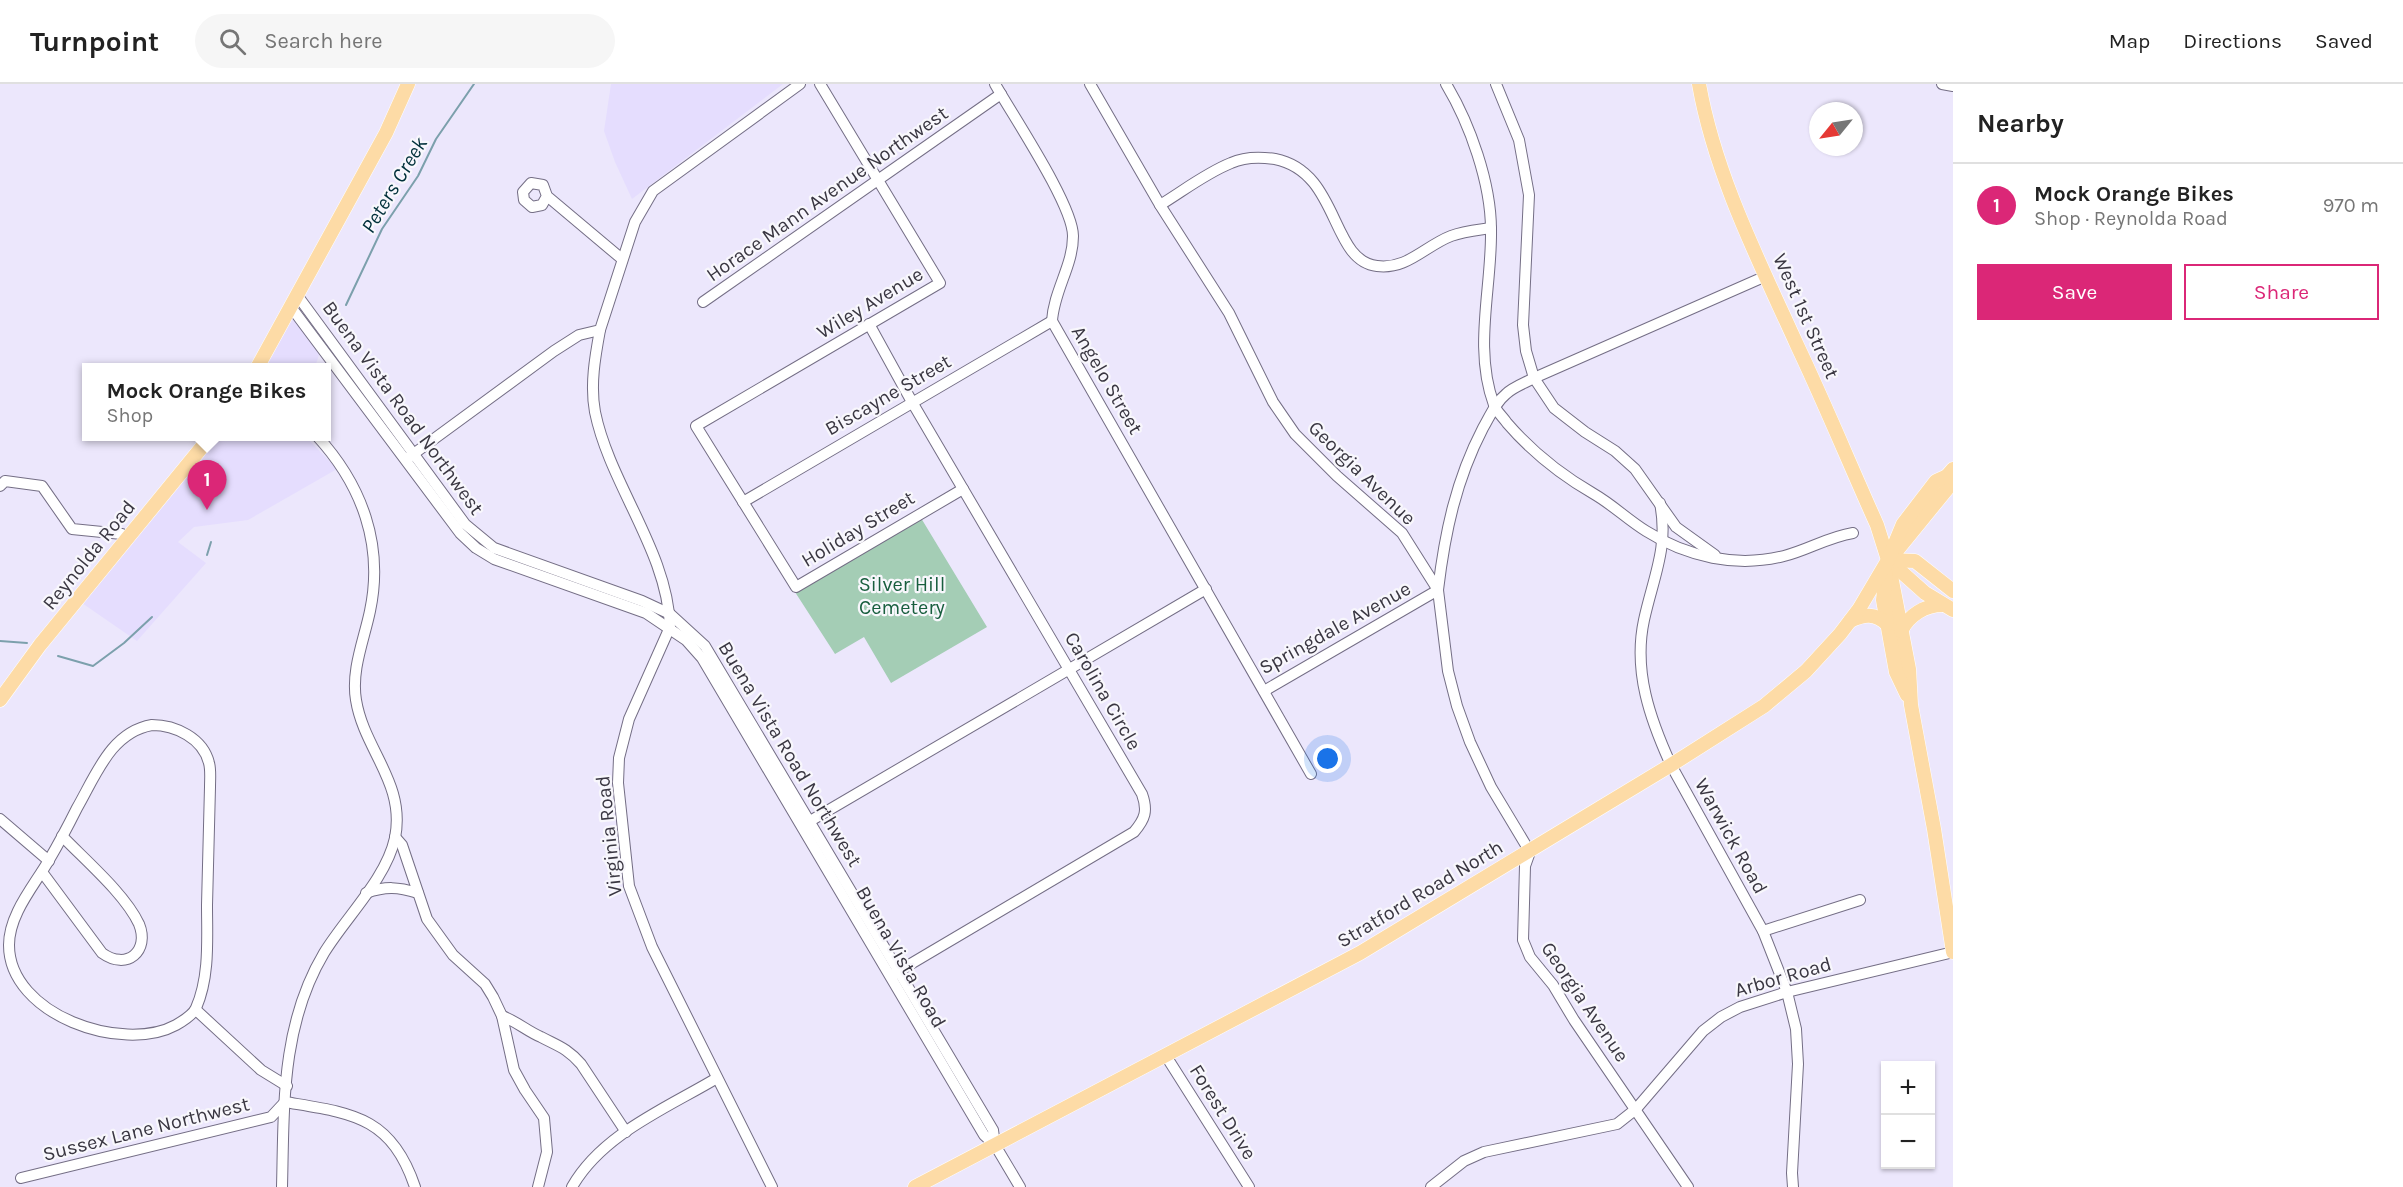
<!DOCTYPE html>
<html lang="en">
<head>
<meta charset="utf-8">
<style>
	:root { --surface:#fff; --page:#f6f6f6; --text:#222; --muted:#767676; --line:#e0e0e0; --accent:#db2777 }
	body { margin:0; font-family:Karla,sans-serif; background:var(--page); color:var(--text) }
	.controls { position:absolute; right:18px; bottom:18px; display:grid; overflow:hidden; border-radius:0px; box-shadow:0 2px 4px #0004 }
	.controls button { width:54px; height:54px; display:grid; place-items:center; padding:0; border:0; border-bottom:2px solid var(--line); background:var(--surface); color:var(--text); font:30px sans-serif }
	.compass { position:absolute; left:1809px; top:18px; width:54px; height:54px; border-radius:50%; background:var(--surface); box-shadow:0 2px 4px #0004; rotate:240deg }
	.you { position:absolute; left:1328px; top:675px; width:21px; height:21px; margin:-15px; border:4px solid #fff; border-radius:50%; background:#1a73e8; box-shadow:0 0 0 9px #1a73e833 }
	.badge { display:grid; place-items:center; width:39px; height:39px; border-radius:50%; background:var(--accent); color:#fff; font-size:20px; font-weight:700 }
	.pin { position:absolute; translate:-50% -50px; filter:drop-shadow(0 2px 3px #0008) }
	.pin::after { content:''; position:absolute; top:32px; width:21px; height:18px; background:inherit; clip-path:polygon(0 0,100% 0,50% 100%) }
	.popup { position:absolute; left:82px; top:279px; width:249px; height:78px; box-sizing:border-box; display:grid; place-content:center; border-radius:0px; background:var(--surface); filter:drop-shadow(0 2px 4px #0005); font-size:20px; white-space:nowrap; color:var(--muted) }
	.popup b { font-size:22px; color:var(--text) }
	.popup::after { content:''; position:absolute; left:50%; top:100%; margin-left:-12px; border:12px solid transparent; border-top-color:var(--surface) }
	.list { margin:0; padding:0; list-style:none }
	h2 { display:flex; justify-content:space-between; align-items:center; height:78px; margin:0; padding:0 24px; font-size:26px }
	h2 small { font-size:20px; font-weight:400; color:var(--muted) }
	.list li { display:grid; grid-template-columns:39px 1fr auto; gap:18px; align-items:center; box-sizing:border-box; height:84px; padding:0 24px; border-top:2px solid var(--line) }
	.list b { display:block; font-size:22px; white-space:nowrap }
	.list p { margin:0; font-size:20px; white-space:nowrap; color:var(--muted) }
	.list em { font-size:20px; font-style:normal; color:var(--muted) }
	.actions { display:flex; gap:12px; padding:18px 24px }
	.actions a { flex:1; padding:14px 0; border:2px solid var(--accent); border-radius:0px; text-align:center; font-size:21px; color:var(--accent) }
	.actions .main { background:var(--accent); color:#fff }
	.icon { flex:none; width:33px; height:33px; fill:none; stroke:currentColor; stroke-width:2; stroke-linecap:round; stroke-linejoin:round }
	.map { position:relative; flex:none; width:1953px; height:1103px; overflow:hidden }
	header { display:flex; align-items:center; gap:36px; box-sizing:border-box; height:84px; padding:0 30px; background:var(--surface); border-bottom:2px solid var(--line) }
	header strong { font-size:28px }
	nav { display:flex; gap:33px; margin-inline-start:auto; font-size:21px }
	.search { width:420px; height:54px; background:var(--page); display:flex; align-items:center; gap:15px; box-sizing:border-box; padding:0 21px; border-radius:33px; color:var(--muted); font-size:22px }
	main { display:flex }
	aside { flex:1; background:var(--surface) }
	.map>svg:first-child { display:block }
	.built { fill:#e5ddfe }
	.green { fill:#a4cdb5 }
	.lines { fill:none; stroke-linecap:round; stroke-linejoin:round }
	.stream { stroke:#7ca0ac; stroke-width:2 }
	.minor-casing { stroke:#746e85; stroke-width:12 }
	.major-casing { stroke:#fff; stroke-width:15 }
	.minor { stroke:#fff; stroke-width:10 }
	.major { stroke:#fddba6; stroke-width:14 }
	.labels { text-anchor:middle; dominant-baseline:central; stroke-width:4.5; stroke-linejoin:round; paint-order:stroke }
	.street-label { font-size:20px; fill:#3a3742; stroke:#f8f7fc }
	.park-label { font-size:20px; fill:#185e3e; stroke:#f8f7fc }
	.water-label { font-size:21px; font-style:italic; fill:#00303a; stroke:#f8f7fc }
</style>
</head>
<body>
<header>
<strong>Turnpoint</strong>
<div class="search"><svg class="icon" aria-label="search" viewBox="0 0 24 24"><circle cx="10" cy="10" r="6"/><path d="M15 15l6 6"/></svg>Search here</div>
<nav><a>Map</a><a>Directions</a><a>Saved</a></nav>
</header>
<main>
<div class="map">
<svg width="1953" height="1103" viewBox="0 0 1953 1103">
	<rect width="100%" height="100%" fill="#ece7fc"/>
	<!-- built -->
	<g class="built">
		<polygon points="611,0 783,0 632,115 615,78 604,47"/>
		<polygon points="295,227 310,241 319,271 315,283 264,284"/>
		<polygon points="219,353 306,353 337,385 248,436 194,443 178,458 206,479 137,557 79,517"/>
	</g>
	<!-- green -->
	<polygon class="green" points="921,434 987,543 891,599 864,553 835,570 795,508"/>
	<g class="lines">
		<!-- stream -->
		<g class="stream">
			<polyline points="346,221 382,145 418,92 436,55 474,0"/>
			<polyline points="207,471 211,458"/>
			<polyline points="0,557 27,559"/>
			<polyline points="58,572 93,582 124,559 152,533"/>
		</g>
		<!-- minor casing -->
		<g class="minor-casing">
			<g id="minor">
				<polyline points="820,0 940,199 696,342 796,503 963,405"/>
				<path d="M995,0c18,32 78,121 78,152 0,30 -19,54 -21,85l259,453"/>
				<polyline points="1090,0 1160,121 1229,229 1273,318 1295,350 1337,392 1402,449 1438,506 1448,587 1457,622 1470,658 1491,703 1530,768 1525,782 1523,856 1530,873 1553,901 1574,936 1688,1103"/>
				<path d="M1446,0c24,40 45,99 45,146 1,58 -18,118 3,175 2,6 9,12 13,18 25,29 54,52 87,71 19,11 34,26 52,37 41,26 91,37 138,25 24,-6 44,-19 69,-23"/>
				<polyline points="1496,0 1519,56 1529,111 1523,241 1526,267 1534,294 1554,324 1585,348 1615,367 1635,385 1676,443 1715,471"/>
				<polyline points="1942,0 1953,2"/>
				<polyline points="547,112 542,121 532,123 524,116 523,108 531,99 543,101 547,112 622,175"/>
				<path d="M1160,121c23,-14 46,-32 71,-42 13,-6 30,-6 44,-4 65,13 55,102 102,107 30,4 48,-20 74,-30 13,-5 27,-6 40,-8"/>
				<polyline points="297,211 465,440 494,464 642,517 670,530 705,562 993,1046 995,1061"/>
				<polyline points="703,218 1001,10"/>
				<polyline points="291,223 460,449 476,464 494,475 646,529 686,556 702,574 984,1051 995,1061 1020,1103"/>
				<path d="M869,240l43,78 230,392c6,17 3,25 -8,38l-242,143"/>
				<path d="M600,246c-5,27 -10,55 -5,82 15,73 73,140 75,215l-41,92 -10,39 -1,25 11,103 23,61 120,240"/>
				<polyline points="408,374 554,267 579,251 600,246 635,138 653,107 800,0"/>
				<polyline points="0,402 5,397 42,402 72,445 122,450 127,455"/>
				<polyline points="743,418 1052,237"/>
				<path d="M1660,419c9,44 -7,75 -16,117 -11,51 6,99 27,145l92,166 24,61 9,37 2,35 -6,109 1,14"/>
				<path d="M1264,607l174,-101c7,-58 18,-110 45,-162 7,-12 12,-25 23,-34 7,-7 19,-11 28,-16l232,-102"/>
				<path d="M152,641c23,0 51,13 57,38 2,7 1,16 1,24 -1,39 -2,78 -3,118 0,33 3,71 -11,103 -3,7 -13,13 -20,17 -53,29 -167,-10 -167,-80 0,-31 25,-59 40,-85 10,-17 19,-34 28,-52 19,-33 34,-76 75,-83z"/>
				<polyline points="0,735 49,777"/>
				<polyline points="805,740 1206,505"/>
				<polyline points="395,753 402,761 427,835 453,871 485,900 493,913 502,932 514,986 525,1006 544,1034 547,1068 538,1103"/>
				<path d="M42,788l60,81c25,18 48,-2 37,-29 -14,-30 -54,-64 -77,-88"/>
				<path d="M366,809c20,-7 32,-6 52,0"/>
				<polyline points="1763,847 1860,816"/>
				<polyline points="196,926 261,986 287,1002"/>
				<path d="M502,932c14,5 25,15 39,21 17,9 26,11 40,27l45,68"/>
				<polyline points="1166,972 1249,1103"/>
				<path d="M21,1094l250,-61 14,-15c65,11 106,13 130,85"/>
				<path d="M282,1103c2,-81 -1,-162 42,-234 22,-36 62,-74 71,-115 11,-55 -31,-88 -39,-138 -5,-30 8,-60 14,-89 14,-66 -8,-126 -53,-175"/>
				<path d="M572,1103c30,-53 95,-79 145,-109"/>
				<polyline points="1431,1103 1464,1077 1484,1068 1617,1040 1636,1025 1703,947 1721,933 1740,923 1787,908 1953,868"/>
			</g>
		</g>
		<!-- major casing -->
		<g class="major-casing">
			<g id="major">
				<path d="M1699,0c16,91 60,177 98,261 28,59 53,120 80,180l11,35 21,109 2,36 23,124 19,123"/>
				<polyline points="257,284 386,49 408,0"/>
				<polyline points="1894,470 1947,405 1947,392"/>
				<polyline points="1888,476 1925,509 1953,526"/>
				<polyline points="1888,476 1915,477 1953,507"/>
				<polyline points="1886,490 1883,516 1896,588 1907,611"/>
				<path d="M1850,537c14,-7 25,-8 37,3"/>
				<path d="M1901,547c8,-16 24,-26 42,-26"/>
				<polyline points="0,616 40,561 211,352"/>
				<polyline points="915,1103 1360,869 1671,681 1764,622 1806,587 1840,550 1859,525 1888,476 1903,440 1936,397 1947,392 1953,385"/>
			</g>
		</g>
		<!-- minor -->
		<use href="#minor" class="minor"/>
		<!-- major -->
		<use href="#major" class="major"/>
	</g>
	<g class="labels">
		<!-- street labels -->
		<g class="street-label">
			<text transform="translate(827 110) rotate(-35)">Horace Mann Avenue Northwest</text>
			<text transform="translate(870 219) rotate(-31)">Wiley Avenue</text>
			<text transform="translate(1806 232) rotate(66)">West 1st Street</text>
			<text transform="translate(1107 296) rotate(60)">Angelo Street</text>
			<text transform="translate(888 311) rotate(-30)">Biscayne Street</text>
			<text transform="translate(403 324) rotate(54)">Buena Vista Road Northwest</text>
			<text transform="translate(1362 389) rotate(44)">Georgia Avenue</text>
			<text transform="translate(858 445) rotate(-31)">Holiday Street</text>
			<text transform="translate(89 471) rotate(-51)">Reynolda Road</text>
			<text transform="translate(1335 544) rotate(-29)">Springdale Avenue</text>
			<text transform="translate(1103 607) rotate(60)">Carolina Circle</text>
			<text transform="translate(790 670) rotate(59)">Buena Vista Road Northwest</text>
			<text transform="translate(609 752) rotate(-96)">Virginia Road</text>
			<text transform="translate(1731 752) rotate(61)">Warwick Road</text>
			<text transform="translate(1420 810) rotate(-31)">Stratford Road North</text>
			<text transform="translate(901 873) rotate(60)">Buena Vista Road</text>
			<text transform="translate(1783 893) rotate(-16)">Arbor Road</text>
			<text transform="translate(1585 918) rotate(56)">Georgia Avenue</text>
			<text transform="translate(1223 1028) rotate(58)">Forest Drive</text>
			<text transform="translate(146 1045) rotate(-14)">Sussex Lane Northwest</text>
		</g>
		<!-- park labels -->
		<g class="park-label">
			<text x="902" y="500">Silver Hill<tspan x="902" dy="23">Cemetery</tspan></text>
		</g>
		<!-- water labels -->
		<g class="water-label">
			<text transform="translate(394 101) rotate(-59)">Peters Creek</text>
		</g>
	</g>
</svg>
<div class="controls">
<button>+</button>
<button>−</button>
</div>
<svg class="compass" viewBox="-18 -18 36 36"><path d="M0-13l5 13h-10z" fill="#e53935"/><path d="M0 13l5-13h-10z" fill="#767676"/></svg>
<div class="you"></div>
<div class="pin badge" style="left:207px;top:426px">1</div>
<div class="popup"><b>Mock Orange Bikes</b>Shop</div>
</div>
<aside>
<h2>Nearby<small></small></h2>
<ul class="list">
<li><span class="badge">1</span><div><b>Mock Orange Bikes</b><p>Shop · Reynolda Road</p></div><em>970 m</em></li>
</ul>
<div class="actions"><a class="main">Save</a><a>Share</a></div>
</aside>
</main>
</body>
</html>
